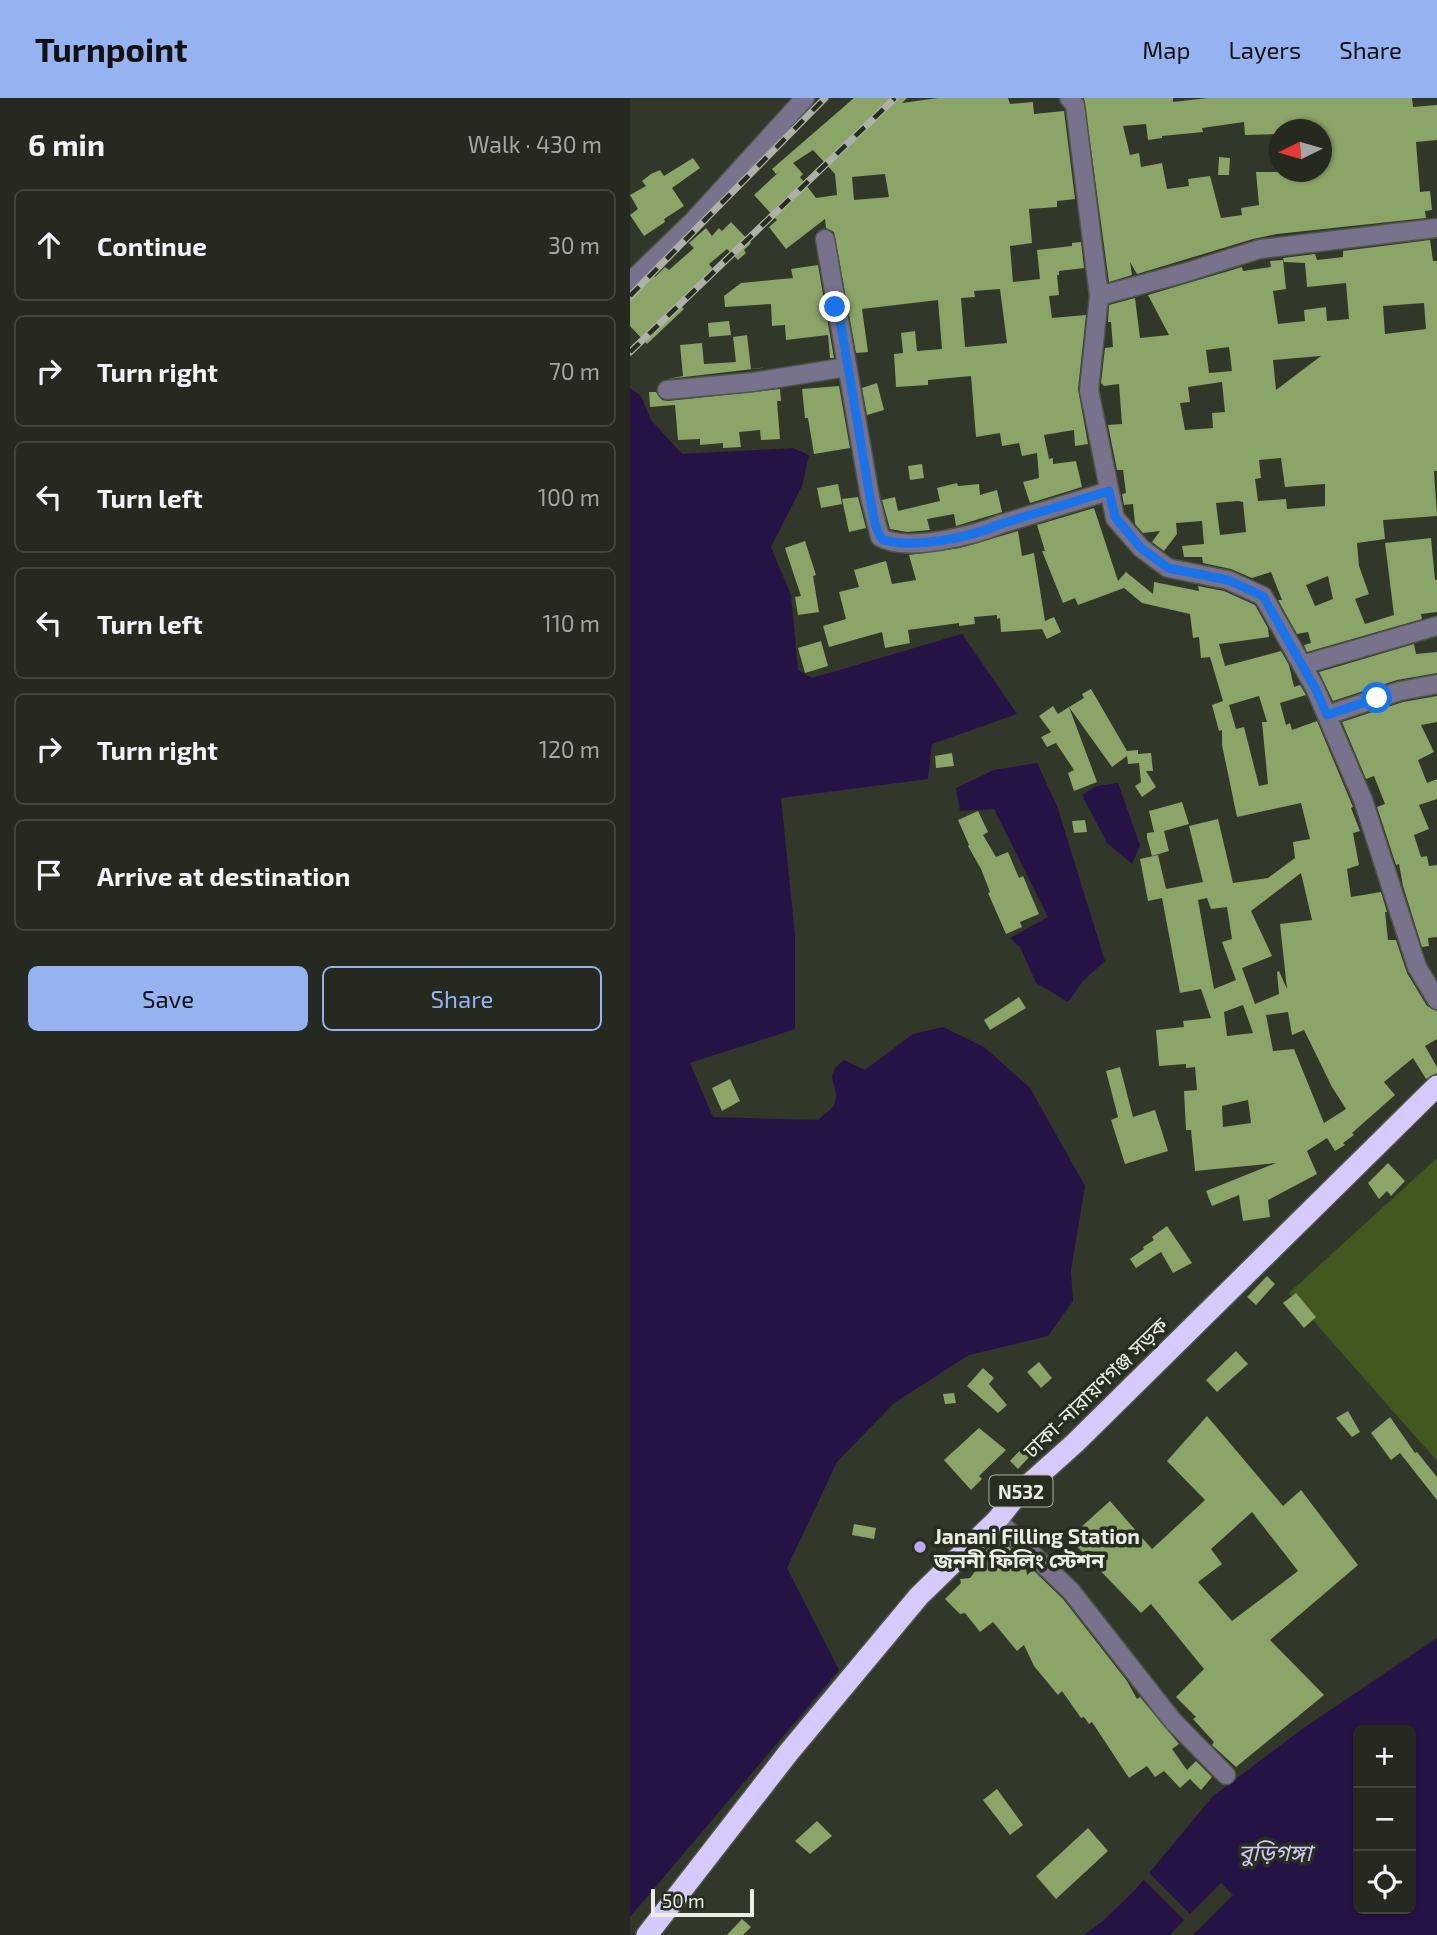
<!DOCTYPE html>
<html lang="en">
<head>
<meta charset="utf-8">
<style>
	:root { --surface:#25291f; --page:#2d3128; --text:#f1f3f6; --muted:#a3a6a4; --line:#42453d; --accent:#95b2f1 }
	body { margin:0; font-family:"Exo 2","Noto Sans Bengali",sans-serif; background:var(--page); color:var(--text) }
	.controls { position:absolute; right:21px; bottom:21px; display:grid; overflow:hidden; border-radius:10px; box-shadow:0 2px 5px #0004 }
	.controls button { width:63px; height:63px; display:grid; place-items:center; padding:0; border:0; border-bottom:2px solid var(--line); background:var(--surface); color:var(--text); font:35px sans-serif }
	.compass { position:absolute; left:639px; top:21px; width:63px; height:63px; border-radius:50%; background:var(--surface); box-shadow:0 2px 5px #0004; rotate:265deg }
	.scale { position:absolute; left:21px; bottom:18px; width:103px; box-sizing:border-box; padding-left:7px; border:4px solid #e9ede4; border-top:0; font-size:19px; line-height:24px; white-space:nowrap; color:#e9ede4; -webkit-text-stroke:5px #272d1f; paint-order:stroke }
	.stop { position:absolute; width:21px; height:21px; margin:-16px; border:5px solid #1a73e8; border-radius:50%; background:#fff }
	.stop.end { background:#1a73e8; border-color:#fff; box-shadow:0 2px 7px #0008 }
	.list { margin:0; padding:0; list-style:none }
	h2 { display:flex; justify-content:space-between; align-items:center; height:91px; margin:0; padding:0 28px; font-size:30px }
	h2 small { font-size:23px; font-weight:400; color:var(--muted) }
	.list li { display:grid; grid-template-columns:46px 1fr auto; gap:21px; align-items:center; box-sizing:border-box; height:112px; margin:0 14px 14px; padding:0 14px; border:2px solid var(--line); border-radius:10px }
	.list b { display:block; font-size:26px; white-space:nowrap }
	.list em { font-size:23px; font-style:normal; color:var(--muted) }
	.actions { display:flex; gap:14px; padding:21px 28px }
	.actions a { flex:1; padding:16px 0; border:2px solid var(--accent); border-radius:10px; text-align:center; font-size:24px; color:var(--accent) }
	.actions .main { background:var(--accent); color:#111 }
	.icon { flex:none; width:38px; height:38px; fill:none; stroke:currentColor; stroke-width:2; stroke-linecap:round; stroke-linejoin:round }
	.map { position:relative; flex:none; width:807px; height:1837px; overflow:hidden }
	header { display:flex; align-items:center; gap:42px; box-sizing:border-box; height:98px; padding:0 35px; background:var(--accent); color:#111 }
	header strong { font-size:33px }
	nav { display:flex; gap:38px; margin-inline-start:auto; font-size:24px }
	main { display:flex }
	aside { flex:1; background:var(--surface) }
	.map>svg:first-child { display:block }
	.green { fill:#43581f }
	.water { fill:#261345; fill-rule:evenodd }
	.pier { fill:#313729 }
	.building { fill:#8ba467; fill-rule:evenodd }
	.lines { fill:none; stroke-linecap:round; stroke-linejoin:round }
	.minor-casing { stroke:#4e5447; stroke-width:21 }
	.highway-casing { stroke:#4e5447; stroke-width:24 }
	.minor { stroke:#79728c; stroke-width:18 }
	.highway { stroke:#d6c9fb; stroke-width:21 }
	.rail-casing { stroke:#adb1a7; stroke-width:7 }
	.rail { stroke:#272d1f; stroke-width:4.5; stroke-dasharray:13; stroke-linecap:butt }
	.route { stroke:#1a73e8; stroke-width:9 }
	.poi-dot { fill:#bea9f4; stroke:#272d1f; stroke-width:2.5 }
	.labels { text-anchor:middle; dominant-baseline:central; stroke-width:7; stroke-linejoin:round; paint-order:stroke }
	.shield { fill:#272d1f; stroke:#afb3a9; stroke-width:2 }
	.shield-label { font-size:19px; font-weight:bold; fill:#e9ede4 }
	.street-label { font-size:21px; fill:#e9ede4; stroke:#272d1f }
	.poi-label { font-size:21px; font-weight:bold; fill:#e9ede4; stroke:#272d1f; text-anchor:start }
	.water-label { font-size:23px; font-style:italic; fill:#d3c6f8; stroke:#272d1f }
</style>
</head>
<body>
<header>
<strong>Turnpoint</strong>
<nav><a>Map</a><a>Layers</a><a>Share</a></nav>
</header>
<main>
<aside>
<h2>6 min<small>Walk · 430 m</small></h2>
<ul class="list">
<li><svg class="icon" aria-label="ahead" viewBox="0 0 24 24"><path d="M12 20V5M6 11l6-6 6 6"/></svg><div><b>Continue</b></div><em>30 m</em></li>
<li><svg class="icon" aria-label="right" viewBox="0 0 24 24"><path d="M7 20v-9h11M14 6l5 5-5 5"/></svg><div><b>Turn right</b></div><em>70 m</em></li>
<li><svg class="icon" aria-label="left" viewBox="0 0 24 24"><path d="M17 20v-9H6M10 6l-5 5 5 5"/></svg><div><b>Turn left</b></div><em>100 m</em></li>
<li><svg class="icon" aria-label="left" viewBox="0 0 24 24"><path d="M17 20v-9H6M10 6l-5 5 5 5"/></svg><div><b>Turn left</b></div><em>110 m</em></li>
<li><svg class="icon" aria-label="right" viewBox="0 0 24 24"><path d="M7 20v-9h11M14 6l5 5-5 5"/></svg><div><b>Turn right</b></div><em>120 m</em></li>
<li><svg class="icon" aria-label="arrive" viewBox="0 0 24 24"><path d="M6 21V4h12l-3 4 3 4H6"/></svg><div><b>Arrive at destination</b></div></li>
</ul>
<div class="actions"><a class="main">Save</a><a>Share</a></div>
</aside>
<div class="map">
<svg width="807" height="1837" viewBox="0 0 807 1837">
	<rect width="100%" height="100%" fill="#313729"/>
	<!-- green -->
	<polygon class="green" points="807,1060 807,1363 659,1195"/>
	<!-- water -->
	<g class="water">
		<path d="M0,290l11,8 10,24 31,34 111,-6 16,7 -7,31 -31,61 20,48 7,75 14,8 150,-44 55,80 -85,30 -4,35 -147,19 14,137v94l-105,34 23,54 105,3c4,-4 13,-10 16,-15 9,-20 -15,-26 10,-45l21,10 48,-36 30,-7 41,20 46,41 55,98 -14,84 2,31 -25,35 -79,19 -75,48 -57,59 -50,106 52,102 -209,247z"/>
		<polygon points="407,665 427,708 475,863 453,883 438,904 406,885 390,849 380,840 418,819 364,711 330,713 326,690 364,672"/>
		<polygon points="488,685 510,747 502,766 477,745 452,697 466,688"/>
		<path d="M807,1540v297h-353l20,-15 32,-31 77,-93 92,-69zM728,1632h53v179h-53z"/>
	</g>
	<!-- pier -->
	<polygon class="pier" points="516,1772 560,1816 591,1785 603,1797 563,1837 540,1837 554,1822 511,1779"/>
	<!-- building -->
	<g class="building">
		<path d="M224,0h53l-5,5 36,-5h70l2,6 23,-2 1,12 30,-3 11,88 -18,2v6l-28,2 3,34 -22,3 3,36 27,-3 -3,-29 35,-4v-3l9,-1 3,26 -25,3v4h-2l2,20 -10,1 3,22 34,-3 -8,74 10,55 -13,2 -1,-16 -30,5 5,24 4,-1v6l23,-3 6,26 -52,16 -7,-21 16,-4 -2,-25 -15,3 -3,-13 -17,3 -2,-13 -24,4 -5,-61 -43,4v5l-32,2 -2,-33 9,-1 -2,-20 14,-2 2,20 25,-2 -4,-49 -76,9 6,43 -12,1 -22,-121 -8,-4 -1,-9 -39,30 -17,-22 8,-7 -23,-25 26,-24 -4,3 -4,-5zM183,52l22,24 2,21 -21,3 -16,-21 3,-3 -10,-11zM255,76l4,23 -35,3 -2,-23zM370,191l7,54 -42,4 -4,-49 14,-1 -1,-6z"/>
		<path d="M454,0h89v4l35,-4h204l1,9 24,-2v35l-21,2 4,50 10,-1 2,19 -7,1 1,7 -149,16 -24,5 -116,35 -7,-12 2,13 -23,7zM614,24l1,13 34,-1v-4h42v42h-65l3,33 -18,3 1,7 -21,3 -11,-42 -22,3 1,7 -22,3 -5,-26 -21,4 -2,-14 -9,2 -7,-29 23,-2 2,16 14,-2v-2l41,-4 -1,-4z"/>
		<polygon points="589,59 600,60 599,77 588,77"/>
		<polygon points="63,60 70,70 42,90 54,108 34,121 35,124 14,138 0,117 8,111 0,97 16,88 12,83 21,76 30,72 34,78"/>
		<polygon points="101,124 121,145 114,152 116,155 108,162 97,151 79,166 86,175 51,208 54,211 17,246 0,228 0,201 23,177 25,179 35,169 39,172 64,150 59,145 76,130 82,138 89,130 92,133"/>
		<path d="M800,142l3,21h4v210h-3l3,45 -54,4 2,19 -28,4 2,23 10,28 -14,5 10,25 29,-9 -9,-72 46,-5 4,42h2v32l-16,2 1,5 -115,33 -3,-7 7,-2 -3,-11 -11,2 -19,-34h4l-11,-28 -19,6 -21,-9 -28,-6 -1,-6h-18l-2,-11 22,-2 -2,-23 -26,2 1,11 -13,17 -12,-9 8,-11 -17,2 -8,-9 -2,-20 -9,1 -2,-11 4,-1 -3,-23h-6l-9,-45 14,-1 -3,-40 -15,2 -3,-3 4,-35 8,-1 -2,-25h-3l1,-17 26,-7 5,40 29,-3 -21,-40 94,-28 1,4 28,-4 -1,-6 13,-1 3,29 -13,2 5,33 27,-3 -1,-11 22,-3 1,14 22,-2 -3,-36 -39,4 -2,-24 -21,-1 -1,-4 32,-4 2,6 26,-3v-6zM794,205l2,26 -41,5 -2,-28zM599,249l3,24 -23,2 -3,-23zM691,258l-45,34 -3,-30zM592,284l3,30 -13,1 1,15 -28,2 -5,-27 10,-1 -2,-15zM651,360l4,29 40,-3v22l-38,3 -1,-10 -28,2 -3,-22 6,-1 -2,-18zM608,403l5,1 3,30 -26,3 -4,-32zM698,478l5,23 -18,7 -9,-21z"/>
		<polygon points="188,167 204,260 200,260 198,237 156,242 155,227 142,228 141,206 95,209 94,198 111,185 163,180 161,171"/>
		<polygon points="99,223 101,237 79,239 78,225"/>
		<polygon points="117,237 121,271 148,268 37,281 53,278 50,247 72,245 74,266 106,264 103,239"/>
		<polygon points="247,285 254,312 237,317 232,290"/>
		<polygon points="209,288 220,350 184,356 178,320 175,320 172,291"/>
		<polygon points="150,291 151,303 147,303 150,341 131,342 130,332 109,334 111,349 93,350 93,345 70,347 70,341 48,342 45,307 20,309 19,294 26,294 32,302 38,303"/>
		<polygon points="292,366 294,380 280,382 278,368"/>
		<polygon points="327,385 328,388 349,386 350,397 367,392 372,414 326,428 324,416 297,421 300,432 277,434 260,431 252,402 265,399 268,413 310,403 307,390"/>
		<polygon points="208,386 212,406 191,410 187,390"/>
		<polygon points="228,399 236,430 219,434 212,401"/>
		<path d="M464,410l24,73 8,-9 27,22 1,-12 45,9 -1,-5 26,5 31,14 13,23 1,9 -50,7 6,22 56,-15 8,14 5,22 6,-2 6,10 -26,8 6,22 4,-2 2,7 25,-9 36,86 -2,1 9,23 -7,2 6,32 -12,4 4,28 30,-5 6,20h-2l3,28h8l11,33 20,33 10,5v28l-12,7 12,21v6l-11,6 -13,-21 -29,24 11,13 -43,38 2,2 -11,8 2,2 -10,6 -8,-13 -20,13 10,23 -49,26 2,17 -27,4 -4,-26 -27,11 -6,-15 70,-28 -81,8 -4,-41h-5l-2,-39 13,-1 -2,-23 -9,1v-4l-27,2 -3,-36 28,-3 -1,-6 28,-3 -10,-29 -21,4 -18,-95 -14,3 -8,-42 18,-4 8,34 37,-7 -14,-56 29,-7 15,64 35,-5 27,-20 -2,-16 17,-3 -9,-36 -64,14 -15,-72v-15l-3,1 -7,-26 11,-4 -13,-44 -9,1 -2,-21 -6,1 -3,-24 -48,-11 -18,-15 -46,17 -3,-7 -12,5 -21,-52h3l-8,-26zM629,598l8,26h-5l6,62 -9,2 -15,-59 -8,2 -7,-24zM671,775l11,47 -32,4 7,65 -8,-18 -2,1 2,22 -24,10 -13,-36 30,-12 -21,-45zM577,800l4,11 16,-2 5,32 -10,3 14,38 -22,9 -16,-89zM613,907l10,28 -26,3 -3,-24zM658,914l4,23 12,-5 28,57 14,22 -22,14 -30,-74 -21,2 -7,-36zM618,1002l3,23 -28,4 -1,-21z"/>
		<polygon points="388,433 392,458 404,455 415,523 424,519 431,534 417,541 412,531 371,534 370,520 367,521 367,517 344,519 345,526 329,528 329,525 278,532 280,545 255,550 252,534 199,549 193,528 216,521 209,494 229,489 224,472 256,463 262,486 286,482 279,457 330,450"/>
		<polygon points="175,443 186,477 183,478 189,514 168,517 165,499 171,498 155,450"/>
		<polygon points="191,543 198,568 175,575 168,550"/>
		<polygon points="784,546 786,556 807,554 807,575 767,582 703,603 689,574"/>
		<polygon points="461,591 497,653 508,652 508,656 521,655 523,673 516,673 526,689 512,699 505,688 511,684 509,665 498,666 497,658 482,669 439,609 454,600 452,596"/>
		<polygon points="807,598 807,624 791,627 804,654 788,662 797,685 807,681 807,701 789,707 799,731 784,737 791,759 797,758 799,768 807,767 807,839 798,840 799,848 792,849 773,788 769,766 766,767 747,709 755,706 744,678 736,681 712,624 773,604"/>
		<polygon points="423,608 428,616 439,609 467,684 444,693 438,675 444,672 426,645 417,649 411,639 421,634 409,618"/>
		<polygon points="322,655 324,668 306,670 305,658"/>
		<polygon points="552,704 559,726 534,733 539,753 522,758 517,740 517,735 524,734 519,713"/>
		<polygon points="348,713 358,734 353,737 366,759 378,754 389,780 393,778 409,816 390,824 392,829 376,836 358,795 360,794 351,771 338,748 339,747 328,722"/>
		<polygon points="455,722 457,734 444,735 442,723"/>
		<polygon points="389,899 396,910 360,932 354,922"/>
		<polygon points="490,969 503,1019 525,1012 538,1053 495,1066 481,1022 488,1019 476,973"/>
		<polygon points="100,981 110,1003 92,1013 82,990"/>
		<polygon points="758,1065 775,1083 761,1098 757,1093 749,1101 738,1085"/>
		<polygon points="537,1128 562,1165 543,1175 531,1154 506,1170 500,1161 514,1151 513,1149 524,1142 522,1139"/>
		<polygon points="637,1178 645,1186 626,1207 617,1199"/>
		<polygon points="666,1195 686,1219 674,1230 653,1205"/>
		<polygon points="606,1253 618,1266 587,1294 576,1282"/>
		<polygon points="409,1264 422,1280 411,1290 397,1274"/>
		<polygon points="353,1270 364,1280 359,1286 377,1307 368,1315 337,1288"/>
		<polygon points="324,1295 326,1305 315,1306 313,1296"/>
		<polygon points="718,1313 730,1334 722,1339 706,1320"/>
		<path d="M577,1318l76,90 18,-16 57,75 -88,75 54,55 -88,72 -24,-22 2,-3 -21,-23 3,-2 -20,-20 28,-28 -53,-65 -10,9 -72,-75 41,-37 42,48 53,-49 -38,-39zM622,1414l46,59 -66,50 -34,-39 24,-18 -11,-15z"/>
		<polygon points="760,1319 785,1355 787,1354 807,1379 807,1402 770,1355 761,1362 741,1335"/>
		<polygon points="349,1330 376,1352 349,1378 352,1381 341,1392 314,1362"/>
		<polygon points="396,1346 404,1354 388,1371 380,1363"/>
		<polygon points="224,1426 246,1430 244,1441 222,1437"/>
		<polygon points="370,1440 395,1464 397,1477 403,1472 433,1501 497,1583 507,1601 510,1599 549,1646 542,1651 557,1672 566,1663 582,1679 571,1692 560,1681 550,1690 534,1673 525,1679 517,1668 499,1680 462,1624 459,1626 454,1619 451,1620 432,1593 428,1597 404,1568 394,1547 387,1553 363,1524 350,1534 335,1515 330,1516 315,1501 331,1485 330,1481 340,1480 356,1459 353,1455"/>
		<polygon points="367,1691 393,1727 380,1737 353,1702"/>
		<polygon points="187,1723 202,1738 180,1756 165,1743"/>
		<polygon points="458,1730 478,1753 426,1801 406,1778"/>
		<polygon points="112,1821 121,1829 113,1837 97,1837"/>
	</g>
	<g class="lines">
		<!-- minor casing -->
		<g class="minor-casing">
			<g id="minor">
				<polyline points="439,0 445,7 469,198 459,292 485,420 511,450 538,470 598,482 633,498 685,590 733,702 787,869 807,902"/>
				<path d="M195,141l45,258 10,40c26,16 95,-2 121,-13l108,-33"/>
				<polyline points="0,184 63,123 175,0"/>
				<polyline points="469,198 554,175 630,151 807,130"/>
				<polyline points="37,292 123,284 217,269"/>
				<polyline points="672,567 807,528"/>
				<polyline points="697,617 770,593 807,586"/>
				<polyline points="367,1422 441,1493 543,1623 596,1677"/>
			</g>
		</g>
		<!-- highway casing -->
		<g class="highway-casing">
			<polyline id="highway" points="17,1837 159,1654 289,1498 367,1422 387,1397 445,1345 807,988"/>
		</g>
		<!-- minor -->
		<use href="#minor" class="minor"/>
		<!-- highway -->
		<use href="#highway" class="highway"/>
		<!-- rail casing -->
		<g class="rail-casing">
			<g id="rail">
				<polyline points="0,198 195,0"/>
				<polyline points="0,254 265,0"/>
			</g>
		</g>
		<!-- rail -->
		<use href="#rail" class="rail"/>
	</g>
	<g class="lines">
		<!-- route -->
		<path class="route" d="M205,209l4,7 31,183c3,14 4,32 13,43 33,9 88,-3 118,-16l108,-33 6,26 26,31 27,20 60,12 35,16 52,92 12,27 50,-17"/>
	</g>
	<!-- markers -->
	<circle class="poi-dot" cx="290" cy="1449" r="7"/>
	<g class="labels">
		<!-- shield labels -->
		<rect class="shield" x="359.5" y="1377.5" width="63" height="31" rx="5"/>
		<g class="shield-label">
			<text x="391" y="1393">N532</text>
		</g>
		<!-- street labels -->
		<g class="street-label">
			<text transform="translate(465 1289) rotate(-44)">ঢাকা-নারায়ণগঞ্জ সড়ক</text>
		</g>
		<!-- poi labels -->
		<g class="poi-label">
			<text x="304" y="1437">Janani Filling Station<tspan x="304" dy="24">জননী ফিলিং স্টেশন</tspan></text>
		</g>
		<!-- water labels -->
		<g class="water-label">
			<text x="645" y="1754">বুড়িগঙ্গা</text>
		</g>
	</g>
</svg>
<div class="controls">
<button>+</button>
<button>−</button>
<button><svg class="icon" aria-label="locate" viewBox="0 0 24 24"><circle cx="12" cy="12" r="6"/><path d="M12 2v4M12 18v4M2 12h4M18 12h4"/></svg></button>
</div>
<svg class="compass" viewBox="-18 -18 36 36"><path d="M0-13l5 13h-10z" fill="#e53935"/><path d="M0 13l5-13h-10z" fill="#a3a6a4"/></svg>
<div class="scale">50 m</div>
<div class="stop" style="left:747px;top:600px"></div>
<div class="stop end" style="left:205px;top:209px"></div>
</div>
</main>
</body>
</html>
